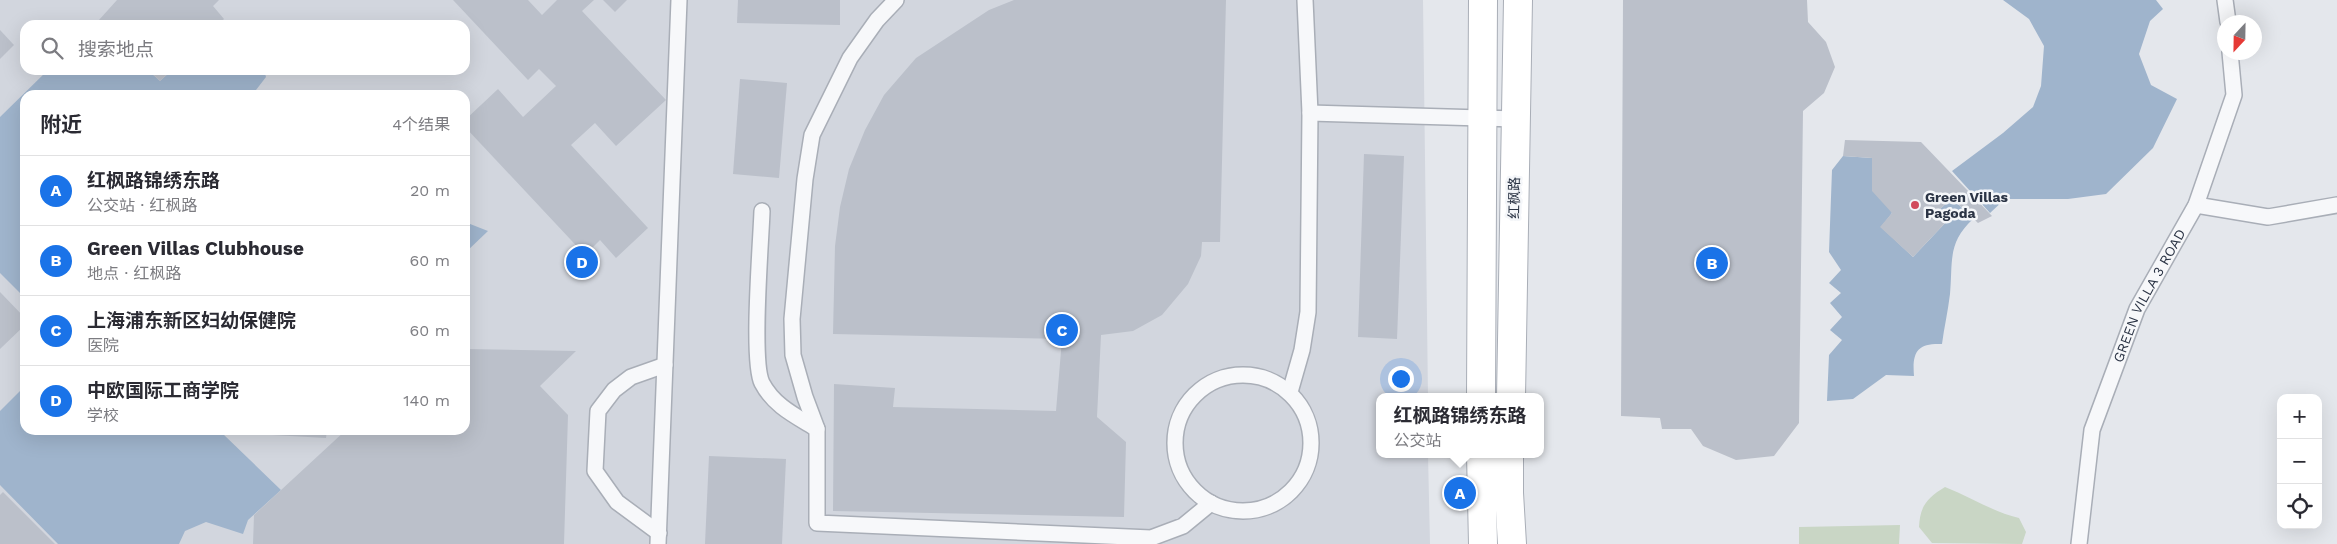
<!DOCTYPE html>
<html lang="zh">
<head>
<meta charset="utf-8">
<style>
	:root { --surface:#fff; --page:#f7f7f7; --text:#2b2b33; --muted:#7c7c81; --line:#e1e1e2; --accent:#1a73e8 }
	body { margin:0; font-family:"Work Sans","Noto Sans SC",sans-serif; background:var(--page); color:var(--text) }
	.controls { position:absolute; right:15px; bottom:15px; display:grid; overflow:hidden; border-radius:10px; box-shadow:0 5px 20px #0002 }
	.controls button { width:45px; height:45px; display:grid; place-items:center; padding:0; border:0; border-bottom:1px solid var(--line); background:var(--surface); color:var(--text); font:25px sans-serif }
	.compass { position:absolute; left:2217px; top:15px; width:45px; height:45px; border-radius:50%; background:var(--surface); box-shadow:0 5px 20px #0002; rotate:202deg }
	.you { position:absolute; left:1400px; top:378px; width:18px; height:18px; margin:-12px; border:4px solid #fff; border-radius:50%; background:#1a73e8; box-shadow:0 0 0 8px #1a73e833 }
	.badge { display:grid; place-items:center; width:32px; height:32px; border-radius:50%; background:var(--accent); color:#fff; font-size:16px; font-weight:700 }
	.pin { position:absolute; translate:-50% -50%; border:2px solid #fff; box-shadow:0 1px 5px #0006 }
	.popup { position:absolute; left:1376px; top:393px; width:168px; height:65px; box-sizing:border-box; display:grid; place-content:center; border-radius:10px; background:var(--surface); filter:drop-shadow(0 1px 4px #0005); font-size:16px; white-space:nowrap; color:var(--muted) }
	.popup b { font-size:19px; color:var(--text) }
	.popup::after { content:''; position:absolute; left:50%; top:100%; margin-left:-10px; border:10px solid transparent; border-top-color:var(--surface) }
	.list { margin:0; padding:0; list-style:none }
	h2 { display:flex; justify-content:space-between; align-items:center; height:65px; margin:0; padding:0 20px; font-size:21px }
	h2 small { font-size:16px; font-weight:400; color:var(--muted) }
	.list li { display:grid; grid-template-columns:32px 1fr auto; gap:15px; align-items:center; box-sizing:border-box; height:70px; padding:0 20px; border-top:1px solid var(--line) }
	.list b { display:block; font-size:19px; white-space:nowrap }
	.list p { margin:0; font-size:16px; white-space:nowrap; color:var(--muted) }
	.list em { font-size:16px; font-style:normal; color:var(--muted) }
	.icon { flex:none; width:28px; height:28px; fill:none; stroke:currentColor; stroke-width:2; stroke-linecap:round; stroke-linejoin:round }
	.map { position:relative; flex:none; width:2337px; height:544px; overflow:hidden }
	.search { position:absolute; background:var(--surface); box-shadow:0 5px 20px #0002; left:20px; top:20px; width:450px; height:55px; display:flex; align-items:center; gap:12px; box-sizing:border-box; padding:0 18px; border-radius:15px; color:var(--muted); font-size:19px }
	.panel { position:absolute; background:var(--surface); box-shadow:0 5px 20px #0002; left:20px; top:90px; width:450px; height:345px; border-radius:15px }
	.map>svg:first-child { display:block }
	.built { fill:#d2d6de; fill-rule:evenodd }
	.green { fill:#c9d6c5 }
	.water { fill:#9fb4cc }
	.building { fill:#bbc0ca }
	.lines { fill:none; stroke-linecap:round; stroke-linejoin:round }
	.lane-casing { stroke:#a9aeb7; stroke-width:18 }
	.secondary-casing { stroke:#a9aeb7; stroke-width:30 }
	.lane { stroke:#f7f8fa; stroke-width:15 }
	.secondary { stroke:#fff; stroke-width:28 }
	.poi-dot { fill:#d1495b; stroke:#f4f6f9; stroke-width:2 }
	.labels { text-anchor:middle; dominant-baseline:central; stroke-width:5; stroke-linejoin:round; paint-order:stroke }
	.poi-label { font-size:14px; font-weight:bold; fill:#2b3445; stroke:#f4f6f9; text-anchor:start }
	.street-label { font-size:14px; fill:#2b3445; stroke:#f4f6f9 }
</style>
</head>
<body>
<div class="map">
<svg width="2337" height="544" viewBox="0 0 2337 544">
	<rect width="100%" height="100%" fill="#e4e7ec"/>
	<!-- built -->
	<path class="built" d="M0,0h1423l5,397h-48v57h48l2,90h-1430zM25,25h440v45h-440zM25,95h440v335h-440z"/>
	<!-- green -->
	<g class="green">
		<path d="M1945,487c26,10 48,25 74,31l7,14 -4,12 -90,-1 -13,-16c1,-21 8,-29 26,-40z"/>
		<polygon points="1900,525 1899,544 1799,544 1799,527"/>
	</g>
	<!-- water -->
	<g class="water">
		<polygon points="2003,0 2156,0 2163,9 2150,21 2139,54 2151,85 2177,99 2153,148 2106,194 2068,199 2005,199 1990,213 1952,171 2003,133 2033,107 2041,86 2044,46 2029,19"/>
		<polygon points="48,70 148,70 160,81 172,70 264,70 266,77 256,90 237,95 25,95 25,298 0,273 0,117"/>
		<path d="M1843,156l29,2 20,55 -11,14 32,30 35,-37 -10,-9 14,-13 21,21c-26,24 -20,43 -23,75 -2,17 -6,34 -8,50 -25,-1 -30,8 -28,32l-28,-1 -33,24 -26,2 2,-46 13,-15 -12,-10 12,-13 -12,-14 11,-10 -12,-10 12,-13 -12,-18 3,-82z"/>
		<polygon points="465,222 488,231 465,253"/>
		<polygon points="25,386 25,430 153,430 223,434 281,490 248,520 243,534 206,522 185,531 179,544 58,544 0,485 0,411"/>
	</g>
	<!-- building -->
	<g class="building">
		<polygon points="117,0 219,0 213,6 224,19 218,25 104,25 99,20"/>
		<polygon points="453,0 528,0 542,15 557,0 594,0 582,11 666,100 616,146 595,123 571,145 648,228 616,258 600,240 585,255 465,127 465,120 498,89 523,117 556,86 539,69 528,80"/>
		<polygon points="603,0 627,0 615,12"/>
		<polygon points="738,0 840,0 840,25 737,23"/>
		<polygon points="1014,0 1226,0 1220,242 1202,242 1201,256 1188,284 1162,315 1133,331 1101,335 1097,417 1126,442 1124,517 833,511 834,384 895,388 893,407 1056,411 1062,339 833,334 835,246 840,207 849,169 865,130 884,95 916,58 989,10"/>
		<polygon points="1623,0 1807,0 1808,22 1826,42 1835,67 1824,93 1803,111 1799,423 1774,456 1736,460 1703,446 1691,429 1662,429 1660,418 1621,416"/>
		<polygon points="0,30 14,45 0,59"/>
		<polygon points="148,70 172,70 160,81"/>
		<polygon points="740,79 787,83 779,178 733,174"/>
		<polygon points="1845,140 1921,142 1992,216 1978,223 1952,198 1938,211 1948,220 1913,257 1880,227 1892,213 1872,191 1872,158 1843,156"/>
		<polygon points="1364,154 1404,156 1397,339 1358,337"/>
		<polygon points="0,292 25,318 25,325 0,349"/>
		<polygon points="465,349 576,351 540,386 568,415 564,544 253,544 254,515 346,430 465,430"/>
		<polygon points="179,430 327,430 326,438"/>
		<polygon points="709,456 786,459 782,544 705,544"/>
		<polygon points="3,492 55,544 0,544 0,495"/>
	</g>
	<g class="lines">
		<!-- lane casing -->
		<g class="lane-casing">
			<g id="lane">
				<polyline points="896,0 877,20 850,58 812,135 805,179 792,319 793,355 805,397 817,429 817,523 1151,538 1183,526 1211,503"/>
				<polyline points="2225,0 2228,22"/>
				<polyline points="1310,113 1516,119"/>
				<polyline points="2196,205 2268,217 2337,205"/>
				<path d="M762,211c-1,31 -11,150 0,172 12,23 34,33 55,46"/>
				<circle cx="1243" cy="443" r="68"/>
				<polyline points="1290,392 1302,350 1308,312 1310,113 1305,0"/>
				<polyline points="659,533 617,502 595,471 598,411 614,390 631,377 665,365"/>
				<polyline points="658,544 679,0"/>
				<path id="s1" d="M2079,544l13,-114 45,-121 59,-104 38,-110 -4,-43"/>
			</g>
		</g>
		<!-- secondary casing -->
		<g class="secondary-casing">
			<g id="secondary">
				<polyline points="1481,397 1483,0"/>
				<polyline points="1511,397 1518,0"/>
				<polyline points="1481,454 1483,544"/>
				<polyline points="1509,454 1509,493 1512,544"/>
			</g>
		</g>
		<!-- lane -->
		<use href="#lane" class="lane"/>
		<!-- secondary -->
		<use href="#secondary" class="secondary"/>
	</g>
	<!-- markers -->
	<circle class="poi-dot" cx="1915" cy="205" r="5"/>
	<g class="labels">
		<!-- poi labels -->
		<g class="poi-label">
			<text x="1925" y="197">Green Villas<tspan x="1925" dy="16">Pagoda</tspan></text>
		</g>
		<!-- street labels -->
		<g class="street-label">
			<text transform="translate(1514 198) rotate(-89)">红枫路</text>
			<text stroke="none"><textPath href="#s1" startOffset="261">GREEN VILLA 3 ROAD</textPath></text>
		</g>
	</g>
</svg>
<div class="controls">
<button>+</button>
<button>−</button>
<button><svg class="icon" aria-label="locate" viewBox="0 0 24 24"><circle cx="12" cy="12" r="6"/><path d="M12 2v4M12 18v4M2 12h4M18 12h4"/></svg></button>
</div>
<svg class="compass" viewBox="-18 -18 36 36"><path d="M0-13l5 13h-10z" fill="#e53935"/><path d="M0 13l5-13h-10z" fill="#7c7c81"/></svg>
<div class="you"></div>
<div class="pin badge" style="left:1460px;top:493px">A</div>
<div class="popup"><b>红枫路锦绣东路</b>公交站</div>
<div class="pin badge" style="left:1712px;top:263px">B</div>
<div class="pin badge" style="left:1062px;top:330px">C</div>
<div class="pin badge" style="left:582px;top:262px">D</div>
<div class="search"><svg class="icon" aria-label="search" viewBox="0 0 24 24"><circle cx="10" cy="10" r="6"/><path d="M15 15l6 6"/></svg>搜索地点</div>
<section class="panel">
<h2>附近<small>4个结果</small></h2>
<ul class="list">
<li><span class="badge">A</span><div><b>红枫路锦绣东路</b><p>公交站 · 红枫路</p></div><em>20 m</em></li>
<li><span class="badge">B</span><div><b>Green Villas Clubhouse</b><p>地点 · 红枫路</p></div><em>60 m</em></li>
<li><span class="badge">C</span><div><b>上海浦东新区妇幼保健院</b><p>医院</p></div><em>60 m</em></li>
<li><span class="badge">D</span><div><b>中欧国际工商学院</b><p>学校</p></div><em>140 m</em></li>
</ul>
</section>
</div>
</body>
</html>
